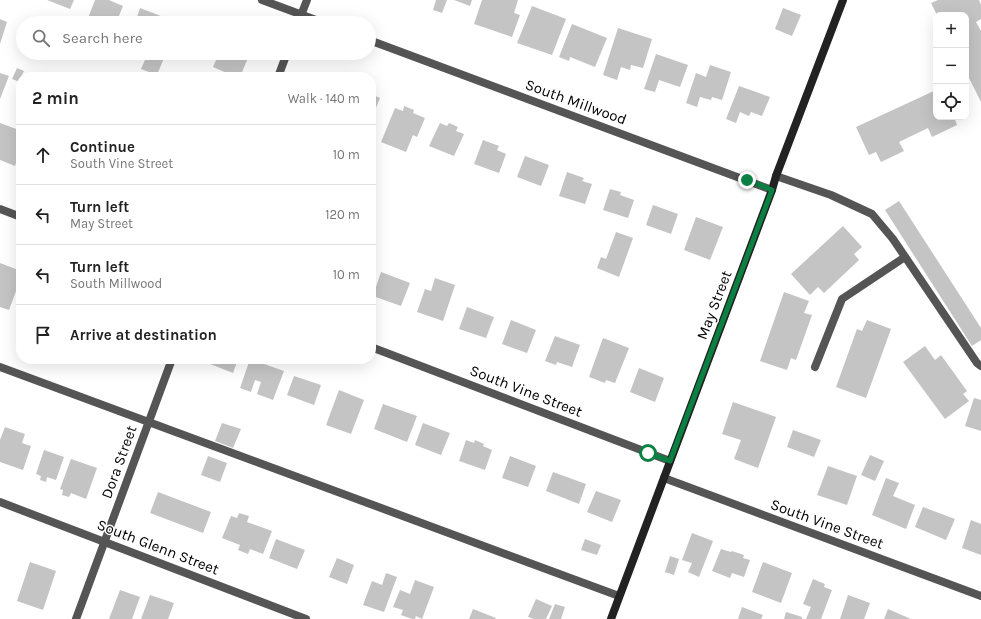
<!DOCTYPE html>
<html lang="en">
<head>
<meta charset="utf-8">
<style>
	:root { --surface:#fff; --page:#f6f6f6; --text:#222; --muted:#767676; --line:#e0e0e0 }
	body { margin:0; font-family:Karla,sans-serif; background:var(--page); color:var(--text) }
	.controls { position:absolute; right:12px; top:12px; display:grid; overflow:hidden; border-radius:8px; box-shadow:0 4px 16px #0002 }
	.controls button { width:36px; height:36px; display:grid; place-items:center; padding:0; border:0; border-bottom:1px solid var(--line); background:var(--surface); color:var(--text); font:20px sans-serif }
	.stop { position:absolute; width:12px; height:12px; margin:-9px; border:3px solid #0b8043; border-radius:50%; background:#fff }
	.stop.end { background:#0b8043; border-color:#fff; box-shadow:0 1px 4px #0008 }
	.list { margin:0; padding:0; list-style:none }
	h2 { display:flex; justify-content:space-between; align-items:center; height:52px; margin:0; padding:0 16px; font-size:17px }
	h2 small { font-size:13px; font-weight:400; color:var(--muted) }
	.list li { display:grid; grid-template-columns:26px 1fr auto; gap:12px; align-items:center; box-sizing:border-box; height:60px; padding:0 16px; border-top:1px solid var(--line) }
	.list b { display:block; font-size:15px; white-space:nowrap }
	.list p { margin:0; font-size:13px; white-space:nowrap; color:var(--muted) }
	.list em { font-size:13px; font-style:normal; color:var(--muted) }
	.icon { flex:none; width:22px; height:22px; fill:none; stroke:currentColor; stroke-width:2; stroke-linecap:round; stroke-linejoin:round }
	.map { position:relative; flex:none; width:981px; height:619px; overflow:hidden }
	.search { position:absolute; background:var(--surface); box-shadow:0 4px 16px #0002; left:16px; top:16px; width:360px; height:44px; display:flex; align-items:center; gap:10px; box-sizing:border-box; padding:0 14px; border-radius:22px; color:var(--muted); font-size:15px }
	.panel { position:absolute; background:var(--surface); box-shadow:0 4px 16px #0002; left:16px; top:72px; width:360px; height:292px; border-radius:16px }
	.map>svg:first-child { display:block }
	.building { fill:#c4c4c4 }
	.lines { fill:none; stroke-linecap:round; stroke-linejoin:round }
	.lane { stroke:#555; stroke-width:8 }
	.street { stroke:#555; stroke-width:8 }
	.secondary { stroke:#222; stroke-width:8 }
	.route { stroke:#0b8043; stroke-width:5 }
	.labels { text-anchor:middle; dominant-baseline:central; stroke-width:3; stroke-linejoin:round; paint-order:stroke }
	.street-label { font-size:15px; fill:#000; stroke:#fff }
</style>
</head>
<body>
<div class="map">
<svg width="981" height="619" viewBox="0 0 981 619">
	<rect width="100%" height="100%" fill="#fff"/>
	<!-- building -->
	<g class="building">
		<polygon points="47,0 74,0 70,9"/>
		<polygon points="95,0 109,0 123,6 116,23 86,23"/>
		<polygon points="436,0 447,0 442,13 433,10"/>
		<polygon points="454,0 472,0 470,6"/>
		<polygon points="482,0 518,0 514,13 520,15 512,37 474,24"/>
		<polygon points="938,0 979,0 981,5 981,19 976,22 981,31 981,102 966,72 966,15 937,15 931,3"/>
		<polygon points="532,6 566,19 552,55 517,43"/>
		<polygon points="140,8 166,18 164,23 135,23"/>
		<polygon points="783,8 801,15 792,36 775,29"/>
		<polygon points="0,19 7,22 0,44"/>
		<polygon points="572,24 607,38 595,67 570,57 569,61 559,57"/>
		<polygon points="618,28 652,39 643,68 631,65 630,70 621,67 617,80 603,75"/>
		<polygon points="148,53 166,53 157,75 141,69"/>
		<polygon points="186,53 204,53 202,60"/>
		<polygon points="219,53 250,53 240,77 236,77 213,67"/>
		<polygon points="656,54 688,65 680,87 659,80 655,92 644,89"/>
		<polygon points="710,65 731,72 722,100 712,97 711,100 700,97 697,107 686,103 696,73 706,77"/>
		<polygon points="17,68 24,71 21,77 20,82 12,79"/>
		<polygon points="0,73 9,76 0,99"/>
		<polygon points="739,86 770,97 762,116 751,112 749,116 740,112 736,123 726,119"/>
		<polygon points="936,90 936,117 954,117 957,125 932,137 928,128 899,142 904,151 881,162 876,152 869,155 856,127"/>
		<polygon points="371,94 380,98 371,120"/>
		<polygon points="404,106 414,110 413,113 425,118 417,137 413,135 406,152 381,142 395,108 403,111"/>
		<polygon points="0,123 19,130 16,138 21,140 21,149 15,166 0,160"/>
		<polygon points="440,123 447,126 449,123 458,127 456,131 464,134 454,156 429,146"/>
		<polygon points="483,140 499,146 497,150 506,154 499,173 474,164"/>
		<polygon points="525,156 549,165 541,186 517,177"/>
		<polygon points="567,172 584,178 582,181 592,184 585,204 559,196"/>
		<polygon points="610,189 621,192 620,195 634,200 628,218 603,210"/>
		<polygon points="899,201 981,328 981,340 972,346 885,210"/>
		<polygon points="653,205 678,214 671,234 646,225"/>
		<polygon points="696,217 723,227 710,260 684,250"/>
		<polygon points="843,226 862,247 854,254 859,260 824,293 818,287 810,295 791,274"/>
		<polygon points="616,232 633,238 619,277 597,268 601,257 606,259"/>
		<polygon points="0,263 21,271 21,278 9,310 0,307"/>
		<polygon points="381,272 410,283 401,306 373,296"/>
		<polygon points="435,278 455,285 443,321 417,312 425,289 431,291"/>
		<polygon points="784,292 809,301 804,313 812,315 796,360 791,358 787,370 760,361"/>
		<polygon points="467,307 494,317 486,338 459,329"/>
		<polygon points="511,320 536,330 527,353 502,344"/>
		<polygon points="867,320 891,329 866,398 836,387 857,329 862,331"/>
		<polygon points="555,336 580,345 572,367 557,362 556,365 545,361"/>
		<polygon points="603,338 629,348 615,383 606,380 605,383 589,377"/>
		<polygon points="925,346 935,360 941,355 967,391 963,394 969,401 945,419 903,362"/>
		<polygon points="206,359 238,359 233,373 205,362"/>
		<polygon points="250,359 284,371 273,400 257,394 261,382 255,380 251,392 240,388"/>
		<polygon points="639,368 664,378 655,402 630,392"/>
		<polygon points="294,376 321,385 314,405 287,395"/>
		<polygon points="339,390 364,400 351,434 326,425"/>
		<polygon points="974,398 981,400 981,431 965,426"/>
		<polygon points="733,402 776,417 758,468 734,459 741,440 722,434"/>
		<polygon points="383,404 417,416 407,442 374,429"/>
		<polygon points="222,423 241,429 233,448 215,441"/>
		<polygon points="423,423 450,433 441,455 415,445"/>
		<polygon points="5,427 25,434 22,443 31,446 23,470 0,462 0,440"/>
		<polygon points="793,430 821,440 814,457 787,447"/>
		<polygon points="466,440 474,443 475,440 484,444 483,446 492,450 485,470 459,461"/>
		<polygon points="44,450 64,457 56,480 47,477 46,482 40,480 41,476 36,474"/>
		<polygon points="870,455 884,461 875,481 861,475"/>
		<polygon points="208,456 227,463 220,482 201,475"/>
		<polygon points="510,456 536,466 528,487 502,478"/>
		<polygon points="71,459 97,468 86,499 71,493 69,497 62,495 63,490 60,489"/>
		<polygon points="828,466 857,476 847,505 817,495"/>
		<polygon points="553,472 586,484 579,504 546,491"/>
		<polygon points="886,478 899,483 893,496 915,505 906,529 872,515"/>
		<polygon points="596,491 621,500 612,522 587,512"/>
		<polygon points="158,492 211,512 203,533 150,513"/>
		<polygon points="923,507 955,519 946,540 915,527"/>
		<polygon points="239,513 249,516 247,522 272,531 263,554 250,549 248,554 238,550 240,545 222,538 231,516 237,518"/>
		<polygon points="971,520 981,524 981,555 962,548"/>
		<polygon points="692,533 713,541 699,577 688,572 692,563 682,560"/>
		<polygon points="276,539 305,550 297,569 269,558"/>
		<polygon points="585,539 601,545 597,555 581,550"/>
		<polygon points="721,549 731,552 732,551 744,555 743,558 750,560 744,577 732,573 730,578 712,571"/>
		<polygon points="670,556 679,559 674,575 665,572"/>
		<polygon points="337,558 354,565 347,584 329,577"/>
		<polygon points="30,562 56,571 43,610 17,601"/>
		<polygon points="763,562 792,573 781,603 752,592"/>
		<polygon points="386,573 397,577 384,612 363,605 372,581 382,585"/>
		<polygon points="813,579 825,584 824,587 832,590 821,619 806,619 811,607 803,604"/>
		<polygon points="415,580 434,587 422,619 416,616 415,619 412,619 401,615 403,610 393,607 400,590 410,594"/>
		<polygon points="120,590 140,597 132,619 109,619"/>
		<polygon points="150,595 174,603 168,619 141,619"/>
		<polygon points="848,595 870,603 864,619 840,619"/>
		<polygon points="536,599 552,606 546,619 534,619 528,617"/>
		<polygon points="555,604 565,607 561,619 549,619"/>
		<polygon points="742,607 763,615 761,619 738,619"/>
		<polygon points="473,609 496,618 495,619 469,619"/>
		<polygon points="888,609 911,619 884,619"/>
		<polygon points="786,612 802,617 802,619 784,619"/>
	</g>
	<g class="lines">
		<!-- lane -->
		<g class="lane">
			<polyline points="776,176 831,195 872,214 893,239 977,363 981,366"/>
			<polyline points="0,367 619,596"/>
			<polyline points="815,367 842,299 905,257"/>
		</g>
		<!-- street -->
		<g class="street">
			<polyline points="262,0 324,23"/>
			<polyline points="298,23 307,0"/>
			<polyline points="369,40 772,190"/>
			<polyline points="278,77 287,53"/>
			<polyline points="0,209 21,217"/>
			<polyline points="371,347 670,461"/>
			<polyline points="664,478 981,596"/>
			<polyline points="0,502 306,619"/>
			<polyline points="76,619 172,359"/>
		</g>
		<!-- secondary -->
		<polyline class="secondary" points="611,619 772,190 776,176 843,0"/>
	</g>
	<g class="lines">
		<!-- route -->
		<polyline class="route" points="648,453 670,461 772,190 747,180"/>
	</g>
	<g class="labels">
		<!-- street labels -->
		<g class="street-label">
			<text transform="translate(576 102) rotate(20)">South Millwood</text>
			<text transform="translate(714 305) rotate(-69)">May Street</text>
			<text transform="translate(526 391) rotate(21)">South Vine Street</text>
			<text transform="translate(119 462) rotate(-70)">Dora Street</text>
			<text transform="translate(827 524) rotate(20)">South Vine Street</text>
			<text transform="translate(158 547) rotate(21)">South Glenn Street</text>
		</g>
	</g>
</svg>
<div class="controls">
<button>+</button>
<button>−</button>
<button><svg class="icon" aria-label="locate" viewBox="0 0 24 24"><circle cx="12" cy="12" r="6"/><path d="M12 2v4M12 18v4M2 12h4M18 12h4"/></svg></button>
</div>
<div class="stop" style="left:648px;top:453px"></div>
<div class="stop end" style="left:747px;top:180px"></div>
<div class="search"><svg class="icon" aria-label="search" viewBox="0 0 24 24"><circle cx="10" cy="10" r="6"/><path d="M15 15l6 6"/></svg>Search here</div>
<section class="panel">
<h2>2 min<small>Walk · 140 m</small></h2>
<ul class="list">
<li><svg class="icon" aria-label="ahead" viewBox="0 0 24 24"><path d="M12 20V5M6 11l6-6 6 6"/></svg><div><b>Continue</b><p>South Vine Street</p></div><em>10 m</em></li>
<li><svg class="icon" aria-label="left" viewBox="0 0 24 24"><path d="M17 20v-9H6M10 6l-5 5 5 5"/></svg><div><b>Turn left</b><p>May Street</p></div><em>120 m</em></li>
<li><svg class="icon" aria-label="left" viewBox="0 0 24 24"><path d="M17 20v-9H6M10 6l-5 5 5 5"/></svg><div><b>Turn left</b><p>South Millwood</p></div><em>10 m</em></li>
<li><svg class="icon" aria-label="arrive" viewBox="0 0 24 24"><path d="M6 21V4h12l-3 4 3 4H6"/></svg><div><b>Arrive at destination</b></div></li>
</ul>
</section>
</div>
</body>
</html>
